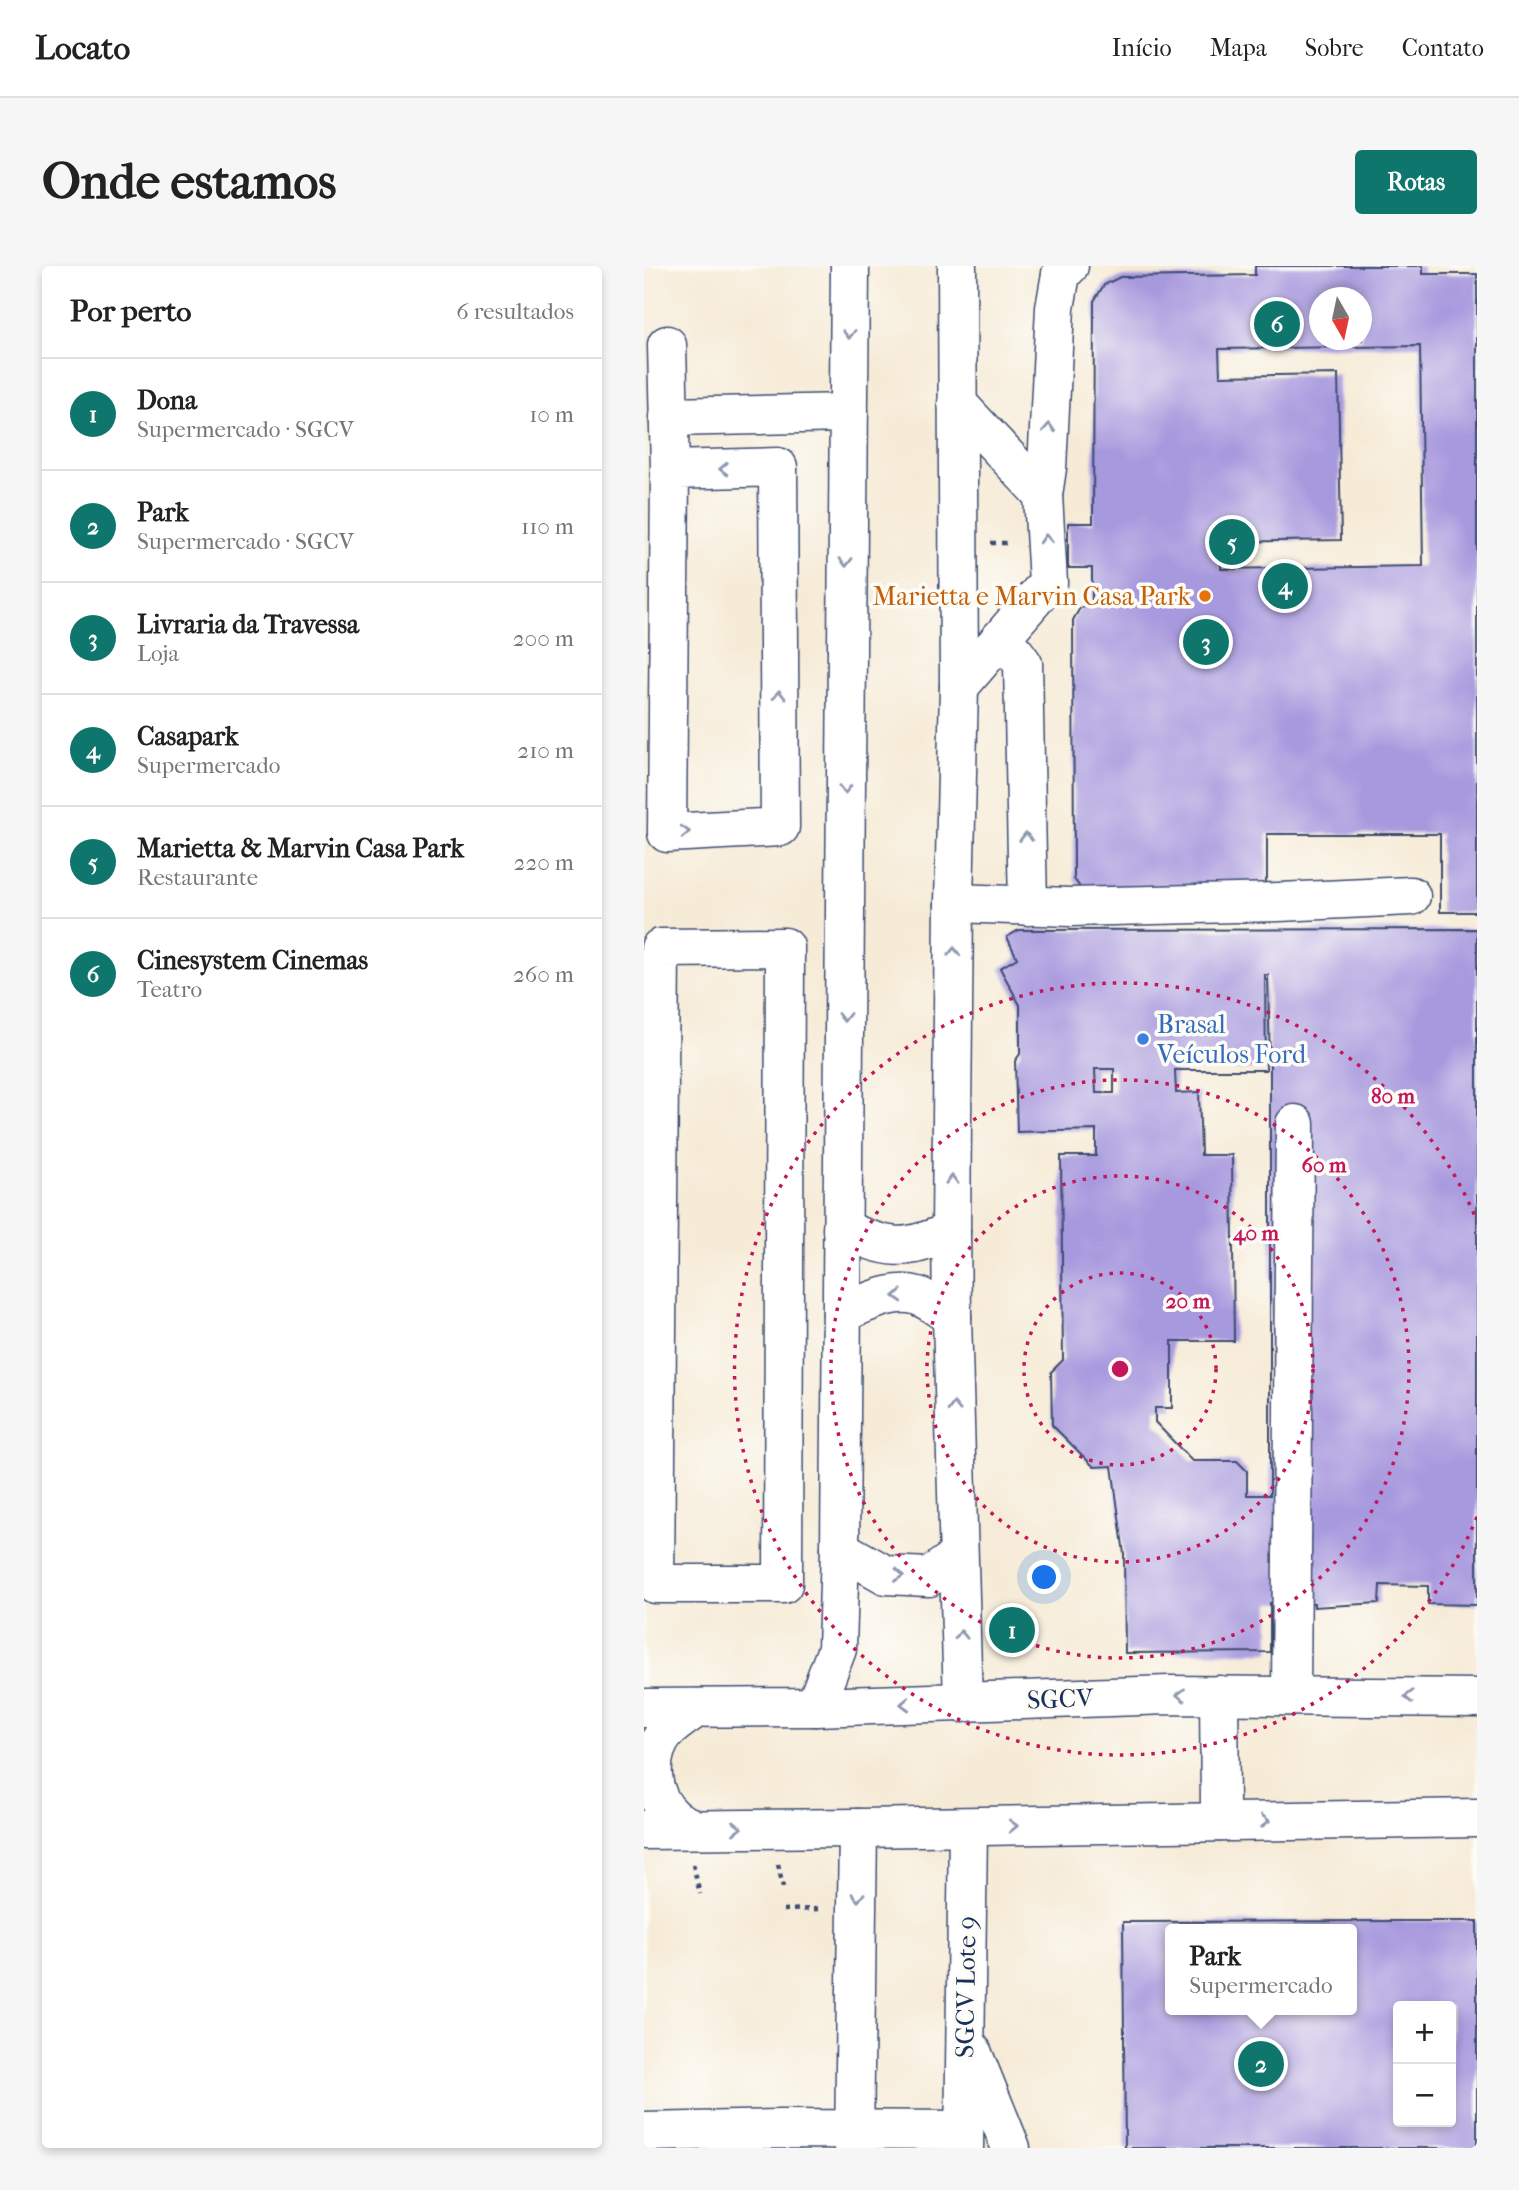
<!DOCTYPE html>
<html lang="pt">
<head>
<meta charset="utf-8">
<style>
	:root { --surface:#fff; --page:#f6f6f6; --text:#222; --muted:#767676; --line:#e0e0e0; --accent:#0f766e }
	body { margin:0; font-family:"IM FELL French Canon",serif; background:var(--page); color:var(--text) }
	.controls { position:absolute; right:21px; bottom:21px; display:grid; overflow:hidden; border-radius:7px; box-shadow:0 4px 10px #0003 }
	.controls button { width:63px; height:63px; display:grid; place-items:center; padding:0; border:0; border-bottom:2px solid var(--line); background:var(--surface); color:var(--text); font:35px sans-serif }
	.compass { position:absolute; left:665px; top:21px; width:63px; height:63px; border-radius:50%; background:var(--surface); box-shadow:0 4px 10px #0003; rotate:171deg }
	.you { position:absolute; left:401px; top:1312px; width:24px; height:24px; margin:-18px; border:5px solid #fff; border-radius:50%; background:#1a73e8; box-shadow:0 0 0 10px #1a73e833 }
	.badge { display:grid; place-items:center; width:46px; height:46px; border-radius:50%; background:var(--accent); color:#fff; font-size:23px; font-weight:700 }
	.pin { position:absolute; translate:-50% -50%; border:4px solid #fff; box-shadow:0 2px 7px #0006 }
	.popup { position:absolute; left:521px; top:1658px; width:192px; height:91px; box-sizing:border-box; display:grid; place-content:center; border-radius:7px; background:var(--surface); filter:drop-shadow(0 2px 5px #0005); font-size:23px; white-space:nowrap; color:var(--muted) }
	.popup b { font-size:26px; color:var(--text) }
	.popup::after { content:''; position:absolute; left:50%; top:100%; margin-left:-14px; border:14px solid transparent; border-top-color:var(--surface) }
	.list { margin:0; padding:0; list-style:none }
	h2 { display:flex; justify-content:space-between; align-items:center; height:91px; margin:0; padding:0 28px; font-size:30px }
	h2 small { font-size:23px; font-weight:400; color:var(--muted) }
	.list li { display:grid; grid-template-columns:46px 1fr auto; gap:21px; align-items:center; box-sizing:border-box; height:112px; padding:0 28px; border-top:2px solid var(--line) }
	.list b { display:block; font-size:26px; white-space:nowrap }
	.list p { margin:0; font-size:23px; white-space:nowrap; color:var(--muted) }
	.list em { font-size:23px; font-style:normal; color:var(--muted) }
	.map { position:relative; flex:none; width:833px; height:1882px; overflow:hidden; border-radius:7px }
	header { display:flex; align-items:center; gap:42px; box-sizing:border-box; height:98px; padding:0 35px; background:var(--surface); border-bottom:2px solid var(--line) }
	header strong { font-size:33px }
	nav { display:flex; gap:38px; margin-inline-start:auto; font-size:24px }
	.intro { display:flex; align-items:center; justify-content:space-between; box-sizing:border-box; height:168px; padding:0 42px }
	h1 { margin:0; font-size:49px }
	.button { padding:18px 32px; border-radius:7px; background:var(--accent); color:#fff; font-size:24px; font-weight:700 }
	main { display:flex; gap:42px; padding:0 42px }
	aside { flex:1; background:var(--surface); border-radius:7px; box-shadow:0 4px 10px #0003 }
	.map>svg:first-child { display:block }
	.building { fill:#a799de; fill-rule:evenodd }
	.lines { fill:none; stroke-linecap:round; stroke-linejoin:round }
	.minor-casing { stroke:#3c4b70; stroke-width:41 }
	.path { stroke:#3c4b70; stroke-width:4.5; stroke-dasharray:5 5; stroke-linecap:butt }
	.minor { stroke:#fff; stroke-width:38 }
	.oneway { stroke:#8d97ae }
	.ring { fill:none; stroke:#c2185b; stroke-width:3.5; stroke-dasharray:3.5 7 }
	.food-dot { fill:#e8710a; stroke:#fdfcf7; stroke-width:2.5 }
	.shop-dot { fill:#3f7fe0; stroke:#fdfcf7; stroke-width:2.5 }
	.labels { text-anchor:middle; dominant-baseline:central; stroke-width:7; stroke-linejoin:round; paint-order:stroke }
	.food-label { font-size:26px; fill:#c56008; stroke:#fdfcf7; text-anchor:end }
	.shop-label { font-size:26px; fill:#366cbe; stroke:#fdfcf7; text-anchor:start }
	.street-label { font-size:26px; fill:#1b2f5e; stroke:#fdfcf7 }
	.centre { fill:#c2185b; stroke:#fdfcf7; stroke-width:3.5 }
	.ring-label { font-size:21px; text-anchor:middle; font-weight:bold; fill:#c2185b; stroke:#fdfcf7; stroke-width:7; stroke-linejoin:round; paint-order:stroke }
</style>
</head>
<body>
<header>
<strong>Locato</strong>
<nav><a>Início</a><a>Mapa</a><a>Sobre</a><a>Contato</a></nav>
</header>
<div class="intro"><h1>Onde estamos</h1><a class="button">Rotas</a></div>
<main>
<aside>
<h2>Por perto<small>6 resultados</small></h2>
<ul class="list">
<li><span class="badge">1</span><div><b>Dona</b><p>Supermercado · SGCV</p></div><em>10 m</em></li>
<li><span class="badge">2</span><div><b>Park</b><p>Supermercado · SGCV</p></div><em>110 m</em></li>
<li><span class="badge">3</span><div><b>Livraria da Travessa</b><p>Loja</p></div><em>200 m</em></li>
<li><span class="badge">4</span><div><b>Casapark</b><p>Supermercado</p></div><em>210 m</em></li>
<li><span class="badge">5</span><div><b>Marietta &amp; Marvin Casa Park</b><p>Restaurante</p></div><em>220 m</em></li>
<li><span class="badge">6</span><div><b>Cinesystem Cinemas</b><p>Teatro</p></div><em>260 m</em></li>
</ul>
</aside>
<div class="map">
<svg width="833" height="1882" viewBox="0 0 833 1882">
	<rect width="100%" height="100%" fill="#fdfcf7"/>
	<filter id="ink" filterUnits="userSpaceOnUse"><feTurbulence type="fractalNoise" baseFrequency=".0143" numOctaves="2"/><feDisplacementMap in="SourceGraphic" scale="14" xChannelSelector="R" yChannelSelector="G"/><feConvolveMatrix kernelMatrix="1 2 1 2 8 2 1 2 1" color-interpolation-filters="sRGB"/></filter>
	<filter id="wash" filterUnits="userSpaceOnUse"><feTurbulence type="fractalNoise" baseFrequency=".00686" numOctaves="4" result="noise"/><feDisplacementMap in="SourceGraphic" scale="28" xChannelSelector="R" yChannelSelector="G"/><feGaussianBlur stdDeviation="1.57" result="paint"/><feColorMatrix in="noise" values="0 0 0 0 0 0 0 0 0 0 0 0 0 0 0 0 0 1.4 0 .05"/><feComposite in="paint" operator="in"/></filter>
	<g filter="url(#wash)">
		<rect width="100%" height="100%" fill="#f6ebd7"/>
		<g id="blocks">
			<!-- building -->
			<g class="building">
				<path d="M611,0h168v8h54v638h-37v-78h-173v44l-6,11 -179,1 -8,-11 -1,-259 7,-12 12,-4v-36h-24v-45h25l1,-222 10,-16 16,-8 135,-2zM676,32h42v42h-42zM776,80l3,220 -202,3v-27l120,-2 -3,-166 -118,2 -1,-27z"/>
				<path d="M833,663v676l-49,-1v-18l-48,-1 -1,18 -65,4v-4h-44v49l-145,1 -1,-99 -12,-88 -18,1 -42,-42 -1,-53 12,-12 -2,-204h35v-26l-79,2 -2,-71 5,-7v-49l-20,-37 17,-10 -10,-21 12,-7zM621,709h3l2,93v427h-23v-24l-10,-10h-45l-37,-39v-14h17v-67h62l-2,-186h-31l-2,-63 -23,1 -1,-23h91zM451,803h19v24h-18z"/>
				<path d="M750,1655h83v227h-352l-2,-226zM526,1663h182v81h-182zM754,1740h53v116h-53z"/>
			</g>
		</g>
	</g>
	<g filter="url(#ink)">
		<use href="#blocks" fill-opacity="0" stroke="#3c4b70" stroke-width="2"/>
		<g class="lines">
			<!-- minor casing -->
			<g class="minor-casing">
				<g id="minor">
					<polyline points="313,0 315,421 310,637 307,965 308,1051 319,1437"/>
					<polyline points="23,79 26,204 23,567 136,561 134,201 26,204"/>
					<polyline points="313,137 399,229"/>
					<polyline points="24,151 205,147"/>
					<polyline points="355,374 371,387 379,398 384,640"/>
					<polyline points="315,421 404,317 399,229 403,202 411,42 417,8 425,0"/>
					<polyline points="310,637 426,641 635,636 767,630"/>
					<polygon points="141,681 139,1318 11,1318 16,682"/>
					<path d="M198,963c48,20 60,24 109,2"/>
					<path d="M198,1047c23,-9 50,-25 76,-17 11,4 23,14 34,21"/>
					<polyline points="196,1283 242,1309 285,1311 314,1290"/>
					<polyline points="647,1430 651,858"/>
					<polyline points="171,1441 193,1383 196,1283 206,0"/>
					<polyline points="0,1442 171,1441 525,1429 833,1432"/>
					<polyline points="575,1556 576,1542 575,1429"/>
					<path d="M48,1562c-6,-3 -14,-6 -19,-11 -24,-21 -27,-61 -7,-85 8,-9 21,-17 31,-24"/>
					<polyline points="0,1564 214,1562 833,1552"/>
					<polyline points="327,1783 367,1882"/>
					<polyline points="0,1866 135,1863 320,1864"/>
					<polyline points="210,1882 214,1562"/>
					<polyline points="320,1882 324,1561"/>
				</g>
			</g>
			<!-- path -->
			<g class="path">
				<polyline points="347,277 366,277"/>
				<polyline points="49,1598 56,1628"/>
				<polyline points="134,1598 139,1621"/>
				<polyline points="139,1644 178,1643"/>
			</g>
			<!-- minor -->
			<use href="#minor" class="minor"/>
		</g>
		<!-- one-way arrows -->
		<defs><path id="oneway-chevron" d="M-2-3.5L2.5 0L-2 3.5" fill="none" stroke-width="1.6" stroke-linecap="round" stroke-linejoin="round" transform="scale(1.75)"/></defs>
		<g class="oneway">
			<use href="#oneway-chevron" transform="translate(205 68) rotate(90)"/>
			<use href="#oneway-chevron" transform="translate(405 162) rotate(-87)"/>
			<use href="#oneway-chevron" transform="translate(80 203) rotate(178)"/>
			<use href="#oneway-chevron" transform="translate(402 273) rotate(-94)"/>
			<use href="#oneway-chevron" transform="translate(202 296) rotate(90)"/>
			<use href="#oneway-chevron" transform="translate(135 429) rotate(-90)"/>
			<use href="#oneway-chevron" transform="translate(201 523) rotate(90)"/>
			<use href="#oneway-chevron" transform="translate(41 566) rotate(-3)"/>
			<use href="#oneway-chevron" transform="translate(382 571) rotate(-91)"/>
			<use href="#oneway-chevron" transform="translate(310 686) rotate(-89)"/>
			<use href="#oneway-chevron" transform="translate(200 751) rotate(90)"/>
			<use href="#oneway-chevron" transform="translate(308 914) rotate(-89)"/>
			<use href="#oneway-chevron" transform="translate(254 1030) rotate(177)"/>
			<use href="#oneway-chevron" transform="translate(310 1141) rotate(-92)"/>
			<use href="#oneway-chevron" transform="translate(255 1309) rotate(4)"/>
			<use href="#oneway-chevron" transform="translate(317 1369) rotate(-92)"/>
			<use href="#oneway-chevron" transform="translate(537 1429) rotate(-180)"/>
			<use href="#oneway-chevron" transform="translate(765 1431) rotate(-179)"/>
			<use href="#oneway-chevron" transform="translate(261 1438) rotate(178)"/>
			<use href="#oneway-chevron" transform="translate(621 1555) rotate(-1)"/>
			<use href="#oneway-chevron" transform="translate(369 1560) rotate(-1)"/>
			<use href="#oneway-chevron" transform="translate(93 1562)"/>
			<use href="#oneway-chevron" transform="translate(214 1631) rotate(90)"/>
		</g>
	</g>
	<!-- distance rings -->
	<g class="ring">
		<circle cx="476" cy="1103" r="96"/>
		<circle cx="476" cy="1103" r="193"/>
		<circle cx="476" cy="1103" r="289"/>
		<path d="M833 1251A386 386 0 1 1 833 955"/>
	</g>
	<!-- markers -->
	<circle class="food-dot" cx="561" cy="330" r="7"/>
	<circle class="shop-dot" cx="499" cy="773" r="7"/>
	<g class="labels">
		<!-- food labels -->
		<g class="food-label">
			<text x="547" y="330">Marietta e Marvin Casa Park</text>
		</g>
		<!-- shop labels -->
		<g class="shop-label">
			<text x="513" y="758">Brasal<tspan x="513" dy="30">Veículos Ford</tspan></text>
		</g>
		<!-- street labels -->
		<g class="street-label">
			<text transform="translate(416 1433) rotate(-2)">SGCV</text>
			<text transform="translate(322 1721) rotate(-89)">SGCV Lote 9</text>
		</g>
	</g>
	<circle cx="476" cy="1103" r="10" class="centre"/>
	<g class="ring-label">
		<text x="749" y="837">80 m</text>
		<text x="680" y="906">60 m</text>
		<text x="612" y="974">40 m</text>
		<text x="544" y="1042">20 m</text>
	</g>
</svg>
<div class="controls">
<button>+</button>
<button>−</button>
</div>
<svg class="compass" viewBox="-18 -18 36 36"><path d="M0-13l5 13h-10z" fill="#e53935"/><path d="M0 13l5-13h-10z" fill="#767676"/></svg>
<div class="you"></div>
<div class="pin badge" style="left:368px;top:1364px">1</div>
<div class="pin badge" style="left:617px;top:1798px">2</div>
<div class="popup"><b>Park</b>Supermercado</div>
<div class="pin badge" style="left:562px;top:376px">3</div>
<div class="pin badge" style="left:641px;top:320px">4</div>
<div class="pin badge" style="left:588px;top:276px">5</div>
<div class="pin badge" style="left:633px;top:58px">6</div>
</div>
</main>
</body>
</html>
